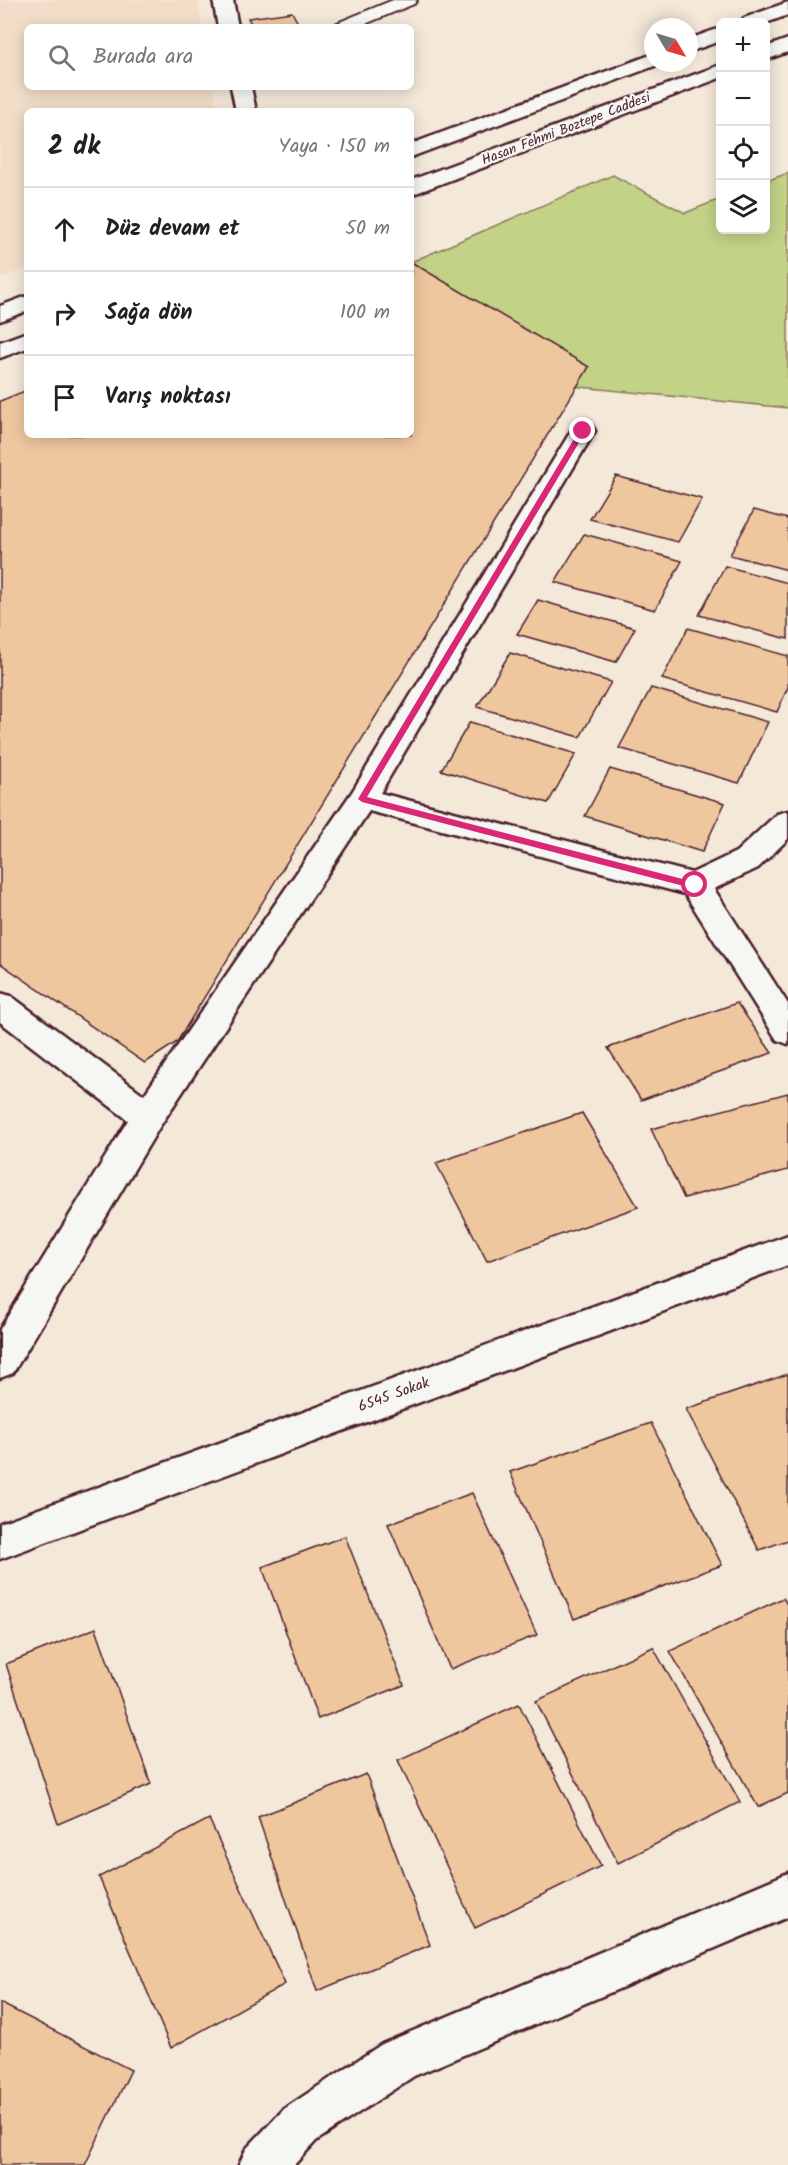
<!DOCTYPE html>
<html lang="tr">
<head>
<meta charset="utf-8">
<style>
	:root { --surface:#fff; --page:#f6f6f6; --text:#202124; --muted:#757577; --line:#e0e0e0 }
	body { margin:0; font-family:Kalam,sans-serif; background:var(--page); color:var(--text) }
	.controls { position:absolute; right:18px; top:18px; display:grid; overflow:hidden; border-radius:9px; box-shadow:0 3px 15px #0003 }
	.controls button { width:54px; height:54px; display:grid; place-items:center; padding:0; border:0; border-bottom:2px solid var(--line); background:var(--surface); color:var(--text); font:30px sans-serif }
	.compass { position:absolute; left:644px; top:18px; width:54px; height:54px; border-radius:50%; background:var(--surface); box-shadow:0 3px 15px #0003; rotate:128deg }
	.stop { position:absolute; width:18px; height:18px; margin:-14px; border:4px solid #db2777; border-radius:50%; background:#fff }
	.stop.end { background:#db2777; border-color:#fff; box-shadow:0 2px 6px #0008 }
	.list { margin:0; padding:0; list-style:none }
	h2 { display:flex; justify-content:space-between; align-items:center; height:78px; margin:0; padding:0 24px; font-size:26px }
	h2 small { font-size:20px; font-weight:400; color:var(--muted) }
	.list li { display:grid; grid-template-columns:39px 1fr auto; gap:18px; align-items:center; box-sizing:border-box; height:84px; padding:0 24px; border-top:2px solid var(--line) }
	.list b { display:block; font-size:22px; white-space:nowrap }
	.list em { font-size:20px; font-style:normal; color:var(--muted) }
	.icon { flex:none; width:33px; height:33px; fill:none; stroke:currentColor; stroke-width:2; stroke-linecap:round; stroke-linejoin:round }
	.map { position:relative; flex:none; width:788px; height:2165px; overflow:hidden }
	.search { position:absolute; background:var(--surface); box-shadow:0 3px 15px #0003; left:24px; top:24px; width:390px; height:66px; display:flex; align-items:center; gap:15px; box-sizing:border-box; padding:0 21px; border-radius:9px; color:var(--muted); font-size:22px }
	.panel { position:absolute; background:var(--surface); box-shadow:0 3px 15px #0003; left:24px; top:108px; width:390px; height:330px; border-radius:9px }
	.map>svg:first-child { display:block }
	.built { fill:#f2dec8 }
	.green { fill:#c2d287; stroke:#867859; stroke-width:1.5 }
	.building { fill:#efc79f; stroke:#4a1f2b; stroke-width:1.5 }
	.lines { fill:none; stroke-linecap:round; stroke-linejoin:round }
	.lane-casing { stroke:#4a1f2b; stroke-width:4 }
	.street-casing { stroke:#4a1f2b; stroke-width:5 }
	.secondary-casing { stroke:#4a1f2b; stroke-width:5 }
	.lane { fill:#f6f6f2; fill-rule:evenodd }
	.street { fill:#f6f6f2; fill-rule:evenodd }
	.secondary { fill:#f6f6f2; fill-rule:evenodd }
	.route { fill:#db2777 }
	.labels { text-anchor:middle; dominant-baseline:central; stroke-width:4.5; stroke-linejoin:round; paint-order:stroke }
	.far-street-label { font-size:14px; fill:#4a1f2b; stroke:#f6f6f2 }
	.street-label { font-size:15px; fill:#4a1f2b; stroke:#f6f6f2 }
</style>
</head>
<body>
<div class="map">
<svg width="788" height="2165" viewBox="0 0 788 2165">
	<rect width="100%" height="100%" fill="#f4e8d9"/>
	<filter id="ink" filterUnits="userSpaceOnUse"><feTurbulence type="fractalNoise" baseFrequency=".0167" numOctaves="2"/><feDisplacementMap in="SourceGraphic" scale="12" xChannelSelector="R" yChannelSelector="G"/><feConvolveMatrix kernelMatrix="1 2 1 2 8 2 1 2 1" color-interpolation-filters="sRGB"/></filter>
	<g filter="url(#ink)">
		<!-- built -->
		<polygon class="built" points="0,0 197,0 202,27 27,27 27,87 213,87 218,111 27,111 27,268 0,279"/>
		<!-- green -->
		<polygon class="green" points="788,173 788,408 411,370 411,262 613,175 685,213 720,199 720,230 766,230 766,181"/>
		<!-- building -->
		<g class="building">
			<polygon points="292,12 300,27 253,27 248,18"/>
			<polygon points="411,262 589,367 177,1042 145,1063 0,963 0,401 27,390 27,435 411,435"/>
			<polygon points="616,476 702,499 678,542 590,519"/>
			<polygon points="754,510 788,519 788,570 730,555"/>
			<polygon points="584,534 682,561 655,610 555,582"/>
			<polygon points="725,566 788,583 788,639 699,615"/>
			<polygon points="538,600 635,628 616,662 517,634"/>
			<polygon points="688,628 788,656 788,687 777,712 662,679"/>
			<polygon points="510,653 611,682 580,737 477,707"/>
			<polygon points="651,688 768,722 739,783 619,748"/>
			<polygon points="470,722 576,754 548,803 441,770"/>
			<polygon points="610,769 725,803 702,852 585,816"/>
			<polygon points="737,1003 772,1053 641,1100 608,1048"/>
			<polygon points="788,1093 788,1170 684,1198 651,1129"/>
			<polygon points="582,1113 638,1207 487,1261 436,1163"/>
			<polygon points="788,1374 788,1540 759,1550 686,1409"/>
			<polygon points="651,1423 722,1565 574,1619 510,1472"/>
			<polygon points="472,1493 537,1635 450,1669 388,1524"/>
			<polygon points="345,1536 404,1685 318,1719 262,1567"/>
			<polygon points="783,1598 788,1606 788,1793 758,1807 670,1651"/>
			<polygon points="96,1628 151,1784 58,1824 6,1664"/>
			<polygon points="653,1647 740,1802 618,1863 536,1701"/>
			<polygon points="519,1704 601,1866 475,1928 398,1760"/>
			<polygon points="366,1774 430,1945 317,1991 258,1817"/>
			<polygon points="209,1819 285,1984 171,2048 99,1877"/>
			<polygon points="0,2003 131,2070 85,2165 0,2165"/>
		</g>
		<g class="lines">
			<!-- lane casing -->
			<g class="lane-casing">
				<polygon id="lane" points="393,0 417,0 414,4 358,27 334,27 337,23"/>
			</g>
			<!-- street casing -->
			<g class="street-casing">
				<g id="street">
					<polygon points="213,0 233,0 238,27 218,27"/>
					<polygon points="231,87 251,87 256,111 236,111"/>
					<polygon points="583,424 592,426 595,431 380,793 692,873 736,852 777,814 788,811 788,839 758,868 714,889 788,1004 788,1044 777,1040 685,894 369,811 160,1126 13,1373 0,1378 0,1329 128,1120 0,1022 0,993 11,996 144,1095 352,792 571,431 574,426"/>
					<polygon points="788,1235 788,1265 0,1559 0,1523"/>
					<polygon points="788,1873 788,1917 414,2076 316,2141 294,2165 239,2165 246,2149 284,2109 382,2044"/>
				</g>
			</g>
			<!-- secondary casing -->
			<g class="secondary-casing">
				<g id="secondary">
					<polygon points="788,2 788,15 766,23 741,22 744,18"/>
					<polygon points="720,28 720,41 689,52 689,39"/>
					<polygon points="788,39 788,52 766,60 766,47"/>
					<polygon points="653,54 653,63 660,64 411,157 411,144"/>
					<polygon points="720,65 720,78 411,195 411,180"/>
					<polygon points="27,296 27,311 0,321 0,306"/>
					<polygon points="27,332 27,348 0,358 0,342"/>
				</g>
			</g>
			<!-- lane -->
			<use href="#lane" class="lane"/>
			<!-- street -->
			<use href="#street" class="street"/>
			<!-- secondary -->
			<use href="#secondary" class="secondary"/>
		</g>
	</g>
	<!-- route -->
	<polygon class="route" points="580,429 586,431 367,797 698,883 699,885 695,889 362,802 358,799"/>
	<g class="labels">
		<!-- far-street labels -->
		<g class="far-street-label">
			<text transform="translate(566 129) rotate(-21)">Hasan Fehmi Boztepe Caddesi</text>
		</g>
		<!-- street labels -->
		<g class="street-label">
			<text transform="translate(394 1395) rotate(-20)">6545 Sokak</text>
		</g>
	</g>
</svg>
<div class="controls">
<button>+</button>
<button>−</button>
<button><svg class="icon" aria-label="locate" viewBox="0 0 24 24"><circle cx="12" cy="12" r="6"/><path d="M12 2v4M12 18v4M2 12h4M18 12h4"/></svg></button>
<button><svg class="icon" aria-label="layers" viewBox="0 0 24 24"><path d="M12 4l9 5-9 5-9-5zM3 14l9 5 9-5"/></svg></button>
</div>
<svg class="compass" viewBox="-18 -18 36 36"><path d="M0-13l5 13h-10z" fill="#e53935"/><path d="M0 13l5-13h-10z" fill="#757577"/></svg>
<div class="stop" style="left:695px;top:885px"></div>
<div class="stop end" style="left:583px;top:431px"></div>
<div class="search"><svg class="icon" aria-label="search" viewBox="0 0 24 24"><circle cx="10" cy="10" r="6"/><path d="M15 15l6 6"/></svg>Burada ara</div>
<section class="panel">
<h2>2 dk<small>Yaya · 150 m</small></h2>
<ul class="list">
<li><svg class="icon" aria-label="ahead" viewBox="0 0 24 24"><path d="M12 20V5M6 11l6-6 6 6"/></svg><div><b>Düz devam et</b></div><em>50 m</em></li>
<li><svg class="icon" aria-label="right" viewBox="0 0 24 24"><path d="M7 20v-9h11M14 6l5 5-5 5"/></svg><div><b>Sağa dön</b></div><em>100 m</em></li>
<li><svg class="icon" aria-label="arrive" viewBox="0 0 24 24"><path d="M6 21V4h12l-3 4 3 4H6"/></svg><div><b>Varış noktası</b></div></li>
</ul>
</section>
</div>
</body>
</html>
